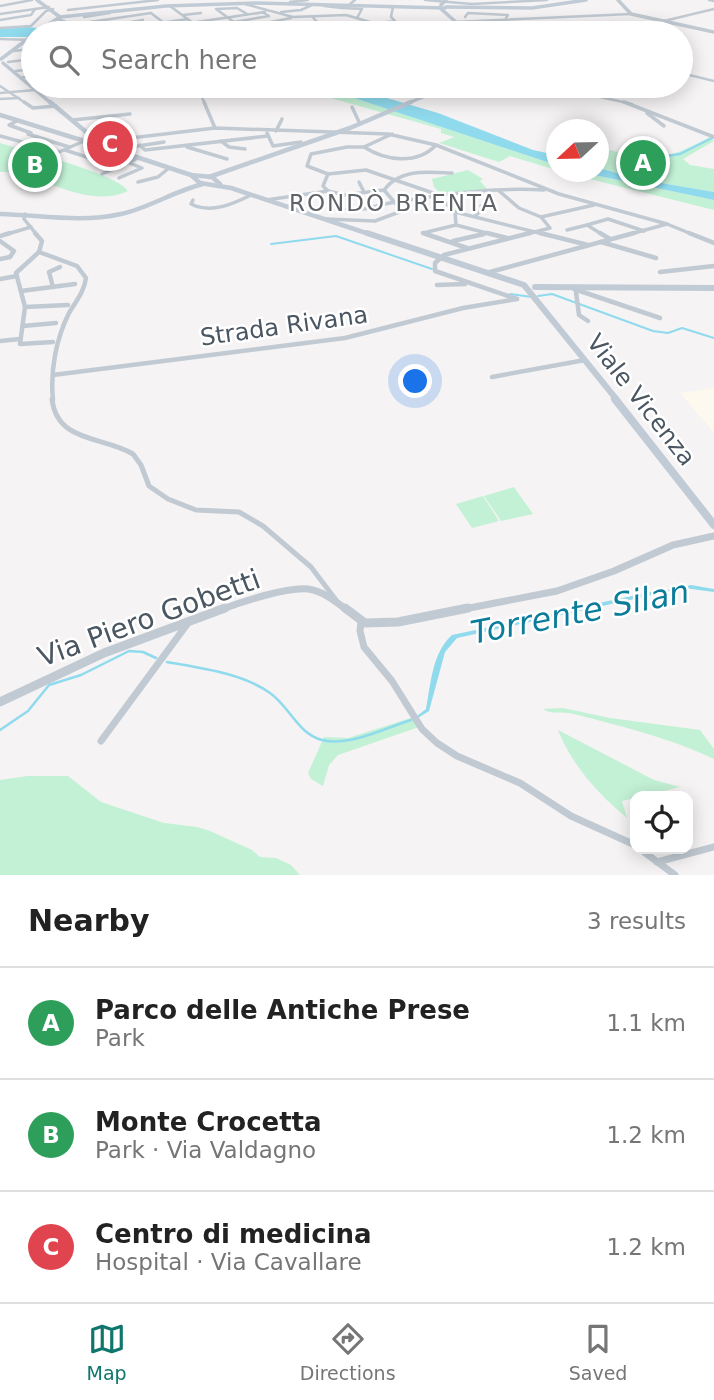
<!DOCTYPE html>
<html lang="en">
<head>
<meta charset="utf-8">
<style>
	:root { --surface:#fff; --page:#f6f6f6; --text:#222; --muted:#767676; --line:#e0e0e0; --accent:#0f766e }
	body { margin:0; font-family:"DejaVu Sans",sans-serif; background:var(--page); color:var(--text) }
	.controls { position:absolute; right:21px; bottom:21px; display:grid; overflow:hidden; border-radius:14px; box-shadow:0 4px 18px #0003 }
	.controls button { width:63px; height:63px; display:grid; place-items:center; padding:0; border:0; border-bottom:2px solid var(--line); background:var(--surface); color:var(--text); font:35px sans-serif }
	.compass { position:absolute; left:546px; top:119px; width:63px; height:63px; border-radius:50%; background:var(--surface); box-shadow:0 4px 18px #0003; rotate:248deg }
	.you { position:absolute; left:416px; top:382px; width:24px; height:24px; margin:-18px; border:5px solid #fff; border-radius:50%; background:#1a73e8; box-shadow:0 0 0 10px #1a73e833 }
	.badge { display:grid; place-items:center; width:46px; height:46px; border-radius:50%; background:var(--accent); color:#fff; font-size:23px; font-weight:700 }
	.pin { position:absolute; translate:-50% -50%; border:4px solid #fff; box-shadow:0 2px 7px #0006 }
	.list { margin:0; padding:0; list-style:none }
	h2 { display:flex; justify-content:space-between; align-items:center; height:91px; margin:0; padding:0 28px; font-size:30px }
	h2 small { font-size:23px; font-weight:400; color:var(--muted) }
	.list li { display:grid; grid-template-columns:46px 1fr auto; gap:21px; align-items:center; box-sizing:border-box; height:112px; padding:0 28px; border-top:2px solid var(--line) }
	.list b { display:block; font-size:26px; white-space:nowrap }
	.list p { margin:0; font-size:23px; white-space:nowrap; color:var(--muted) }
	.list em { font-size:23px; font-style:normal; color:var(--muted) }
	.icon { flex:none; width:38px; height:38px; fill:none; stroke:currentColor; stroke-width:2; stroke-linecap:round; stroke-linejoin:round }
	.map { position:relative; flex:none; width:714px; height:875px; overflow:hidden }
	.search { position:absolute; background:var(--surface); box-shadow:0 4px 18px #0003; left:21px; right:21px; top:21px; height:77px; display:flex; align-items:center; gap:18px; box-sizing:border-box; padding:0 24px; border-radius:38px; color:var(--muted); font-size:26px }
	.sheet { height:427px; background:var(--surface) }
	nav { display:flex; justify-content:space-around; align-items:center; box-sizing:border-box; height:98px; border-top:2px solid var(--line); background:var(--surface); font-size:19px; color:var(--muted) }
	nav a { display:grid; justify-items:center; gap:4px }
	nav .on { color:var(--accent) }
	.map>svg:first-child { display:block }
	.commercial { fill:#fdf9ef }
	.green { fill:#c3f1d5 }
	.water { fill:#90daee }
	.lines { fill:none; stroke-linecap:round; stroke-linejoin:round }
	.stream-far1 { stroke:#90daee; stroke-width:2 }
	.stream { stroke:#90daee; stroke-width:2.5 }
	.canal { stroke:#90daee; stroke-width:2.5 }
	.minor-far4 { stroke:#c1cad2; stroke-width:2.5 }
	.minor-far3 { stroke:#c1cad2; stroke-width:3.5 }
	.minor-far2 { stroke:#c1cad2; stroke-width:4.5 }
	.minor-far1 { stroke:#c1cad2; stroke-width:5 }
	.minor { stroke:#c1cad2; stroke-width:7 }
	.tertiary-far3 { stroke:#c1cad2; stroke-width:3.5 }
	.tertiary-far2 { stroke:#c1cad2; stroke-width:4.5 }
	.tertiary-far1 { stroke:#c1cad2; stroke-width:7 }
	.tertiary { stroke:#c1cad2; stroke-width:9 }
	.secondary-far3 { stroke:#c1cbd6; stroke-width:3.5 }
	.secondary-far2 { stroke:#c1cbd6; stroke-width:4.5 }
	.secondary-far1 { stroke:#c1cbd6; stroke-width:6 }
	.secondary { stroke:#c1cbd6; stroke-width:8 }
	.labels { text-anchor:middle; dominant-baseline:central; stroke-width:5; stroke-linejoin:round; paint-order:stroke }
	.far-quarter-label { font-size:23px; letter-spacing:2px; fill:#5f6368; stroke:#fff }
	.street-label { font-size:24px; fill:#4a5661; stroke:#fff }
	.near-street-label { font-size:28px; fill:#4a5661; stroke:#fff }
	.near-water-label { font-size:32px; font-style:italic; fill:#0c7c9b; stroke:#fff }
</style>
</head>
<body>
<div class="map">
<svg width="714" height="875" viewBox="0 0 714 875">
	<rect width="100%" height="100%" fill="#f5f3f3"/>
	<!-- commercial -->
	<polygon class="commercial" points="714,388 714,432 713,432 680,393"/>
	<!-- green -->
	<g class="green">
		<polygon points="200,86 318,86 556,165 556,170 510,156 499,162 439,143 454,137 441,133 441,129 288,86 204,92"/>
		<path d="M710,137l4,4 -31,18 7,6 24,4v23l-76,-13 -39,-11v-20c53,11 61,16 111,-11z"/>
		<path d="M0,143c23,7 118,31 128,48 -35,16 -73,-7 -106,-17 -7,-2 -15,-2 -22,-2z"/>
		<polygon points="468,170 483,179 480,181 488,190 440,193 434,187 432,179"/>
		<polygon points="562,172 580,172 714,200 714,210"/>
		<polygon points="514,487 533,514 501,521 484,496"/>
		<polygon points="483,496 499,521 472,528 456,504"/>
		<path d="M563,708l47,10 90,12 14,19v10c-44,-21 -93,-33 -140,-45 -10,-3 -23,1 -31,-5z"/>
		<polygon points="414,717 419,727 338,755 329,765 323,786 311,779 308,773 324,737 348,738"/>
		<path d="M558,730l96,50 26,7 -58,14 5,17c-29,-24 -55,-53 -69,-88z"/>
		<polygon points="27,776 68,776 101,802 164,823 197,827 210,831 252,850 260,857 276,858 291,865 300,875 0,875 0,780"/>
	</g>
	<!-- water -->
	<g class="water">
		<polygon points="26,27 100,33 33,33 33,37 0,37 0,29"/>
		<polygon points="318,86 346,86 438,113 533,150 556,155 556,165"/>
		<polygon points="599,168 638,179 714,192 714,200 580,172 598,172"/>
		<path d="M691,585l23,4v3l-30,-4 -227,50 -12,14 -16,59 -11,7 -1,-2 9,-7c5,-26 6,-56 26,-74z"/>
	</g>
	<g class="lines">
		<!-- stream-far1 -->
		<g class="stream-far1">
			<polyline points="271,244 336,236 432,269"/>
			<polyline points="510,294 532,297"/>
			<polyline points="538,296 552,294 653,331 668,333 682,328 714,338"/>
			<polyline points="585,607 651,593"/>
		</g>
		<!-- stream -->
		<g class="stream">
			<path d="M167,662c33,6 75,11 103,31 19,13 28,41 52,47 27,7 63,-12 89,-20"/>
			<polyline points="0,730 28,711 49,685 81,675 129,651 143,652 156,658"/>
		</g>
		<!-- canal -->
		<polyline class="canal" points="653,158 680,154 712,138"/>
		<!-- minor-far4 -->
		<g class="minor-far4">
			<polyline points="425,0 472,4 547,0"/>
			<polyline points="709,0 714,1"/>
			<polyline points="290,2 308,0"/>
			<polyline points="245,4 293,17 346,15 387,27 459,24"/>
			<polyline points="350,4 355,0"/>
			<polyline points="0,6 32,0"/>
			<polyline points="170,6 201,29 229,33"/>
			<polyline points="324,6 342,8"/>
			<polyline points="343,8 362,9 357,18"/>
			<polyline points="68,10 158,0"/>
			<polyline points="281,12 301,10 312,5"/>
			<polyline points="0,14 49,7"/>
			<polyline points="247,14 237,8 216,9 234,22 269,16 262,12"/>
			<polyline points="183,15 201,13"/>
			<polyline points="312,16 324,31"/>
			<polyline points="84,17 110,13"/>
			<polyline points="465,17 468,13 508,15 506,18"/>
			<polyline points="58,19 79,27 112,31"/>
			<polyline points="0,20 31,15 35,9"/>
			<polyline points="664,21 714,9"/>
			<polyline points="90,22 151,13 164,23"/>
			<polyline points="456,22 631,14"/>
			<polyline points="125,23 143,20"/>
			<polyline points="160,23 188,19"/>
			<polyline points="548,23 594,30 549,25"/>
			<polyline points="0,28 31,26 46,11 53,9"/>
			<polyline points="430,29 458,33"/>
			<polyline points="593,29 609,33"/>
			<polyline points="110,31 147,25"/>
			<polyline points="122,33 265,12"/>
			<polyline points="149,33 197,26"/>
			<polyline points="234,33 240,28 291,18"/>
			<polyline points="297,33 395,21 391,17 393,7 389,7"/>
			<polyline points="347,33 370,31 363,26"/>
			<polyline points="540,33 550,27 548,23"/>
			<polyline points="0,39 33,40"/>
			<polyline points="13,51 33,49"/>
			<polyline points="8,62 33,59"/>
			<polyline points="16,71 33,69"/>
			<polyline points="681,73 714,81"/>
			<polyline points="23,77 33,77"/>
			<polyline points="0,86 27,104"/>
			<polyline points="135,86 139,90 186,86"/>
			<polyline points="197,86 205,104"/>
			<polyline points="389,86 415,94"/>
			<polyline points="425,86 443,86"/>
			<polyline points="550,86 632,104"/>
			<polyline points="0,93 82,86"/>
			<polyline points="201,93 255,88"/>
			<polyline points="550,96 567,90"/>
			<polyline points="0,99 19,98"/>
		</g>
		<!-- minor-far3 -->
		<g class="minor-far3">
			<polyline points="24,102 33,108 56,106"/>
			<polyline points="204,102 215,128"/>
			<polyline points="624,102 714,137"/>
			<polyline points="352,107 360,124"/>
			<polyline points="647,113 664,126"/>
			<polyline points="73,120 130,114"/>
			<polyline points="17,121 9,125 31,133"/>
			<polyline points="276,131 282,119"/>
			<polyline points="267,133 273,146 301,142"/>
			<polyline points="28,134 69,147"/>
			<polyline points="0,136 59,152 84,141"/>
			<polyline points="221,141 229,147 245,149"/>
			<polyline points="97,142 215,128 388,134 436,145 559,194 667,224 694,235"/>
			<polyline points="140,145 145,150 268,136"/>
			<polyline points="187,147 227,159"/>
			<path d="M364,147c22,14 53,18 72,-2"/>
			<polyline points="111,149 107,151 134,160"/>
			<polyline points="65,150 102,162 123,153"/>
			<polyline points="113,150 164,142"/>
			<polyline points="102,174 138,158"/>
			<polyline points="328,174 366,170 436,194 455,212 547,235"/>
			<polyline points="119,178 142,168 127,162"/>
			<polyline points="138,182 158,177 169,168"/>
			<polyline points="359,182 364,192"/>
			<polyline points="498,190 519,208 541,217 550,228 523,235"/>
			<polyline points="328,191 323,186 328,174 307,166 311,154 347,147 364,147 392,134"/>
			<path d="M193,200l-2,4c20,10 42,0 60,-9"/>
			<path d="M266,200l62,-9 17,4 39,-5c16,-22 44,-18 68,-17"/>
			<path d="M347,209c17,3 32,-5 49,-7 49,-8 98,-15 148,-12"/>
			<polyline points="455,212 456,225 494,235"/>
			<polyline points="25,214 24,219 37,235"/>
			<polyline points="475,216 483,209 481,206"/>
			<polyline points="541,217 594,205"/>
			<polyline points="326,219 375,221 402,211 384,190"/>
			<polyline points="587,225 608,219 644,231"/>
			<polyline points="567,230 587,225 603,235"/>
			<polyline points="423,233 428,235"/>
			<polyline points="423,233 456,225"/>
			<polyline points="4,235 31,227"/>
			<polyline points="481,235 484,234"/>
			<polyline points="627,235 667,224"/>
		</g>
		<!-- minor-far2 -->
		<g class="minor-far2">
			<polyline points="35,233 42,241 39,252"/>
			<polyline points="423,233 467,248"/>
			<polyline points="487,233 507,238"/>
			<polyline points="540,233 588,245"/>
			<polyline points="600,233 610,239"/>
			<polyline points="689,233 714,243"/>
			<polyline points="0,236 10,233"/>
			<polyline points="0,241 14,251 10,257 0,259"/>
			<polyline points="453,241 484,234"/>
			<polyline points="601,242 656,258"/>
			<path d="M39,252l38,14 9,12c-2,14 -10,23 -17,35 -13,26 -19,58 -16,87"/>
			<polyline points="39,252 16,273 25,307 20,344 53,342"/>
			<polyline points="490,272 634,233"/>
			<polyline points="660,272 714,266"/>
			<polyline points="0,279 17,276"/>
			<polyline points="437,285 465,284"/>
			<polyline points="53,287 49,272 60,267"/>
			<polyline points="574,289 660,318"/>
			<polyline points="21,291 75,284"/>
			<polyline points="576,292 579,315 588,321"/>
			<polyline points="517,299 435,271 435,263 444,255 530,233"/>
			<polyline points="25,307 68,305"/>
			<polyline points="23,326 56,323"/>
			<polyline points="0,341 20,339"/>
			<polyline points="53,375 345,338 463,308 517,299"/>
			<polyline points="492,377 585,360"/>
		</g>
		<!-- minor-far1 -->
		<path class="minor-far1" d="M52,399c5,44 51,37 81,55l8,11 8,21 19,13 28,11 43,2 24,14 48,41 28,37"/>
		<!-- minor -->
		<g class="minor">
			<polyline points="361,622 360,631 364,647 392,681 422,729 437,743 457,756 520,783 571,816 635,845"/>
			<polyline points="101,741 188,623"/>
			<polyline points="640,849 675,875"/>
			<polyline points="657,862 714,847"/>
		</g>
		<!-- tertiary-far3 -->
		<g class="tertiary-far3">
			<polyline points="618,0 631,14 714,32"/>
			<polyline points="441,5 446,0"/>
		</g>
		<!-- tertiary-far2 -->
		<polyline class="tertiary-far2" points="0,115 107,148"/>
		<!-- tertiary-far1 -->
		<g class="tertiary-far1">
			<path d="M220,610c21,-8 66,-23 88,-21 15,2 27,12 39,21"/>
			<polyline points="459,610 557,591 614,571 673,545 714,536"/>
		</g>
		<!-- tertiary -->
		<g class="tertiary">
			<polyline points="345,608 365,623 398,622 468,608"/>
			<polyline points="0,702 104,653 225,608"/>
		</g>
		<!-- secondary-far3 -->
		<g class="secondary-far3">
			<polyline points="37,0 60,17"/>
			<polyline points="446,7 532,8 586,0"/>
			<polyline points="440,8 457,23 484,33"/>
			<polyline points="35,33 60,17 166,6 256,3 445,8"/>
			<polyline points="1,59 33,35"/>
			<polyline points="3,63 52,104"/>
			<polyline points="406,104 449,86"/>
		</g>
		<!-- secondary-far2 -->
		<g class="secondary-far2">
			<polyline points="50,102 103,146 191,175 212,177 220,184"/>
			<polyline points="191,175 200,183 231,188 372,235"/>
			<polyline points="209,177 350,128 411,102"/>
			<path d="M0,214c40,1 81,9 121,0 28,-6 53,-23 82,-30"/>
		</g>
		<!-- secondary-far1 -->
		<g class="secondary-far1">
			<polyline points="367,233 524,285 617,400"/>
			<polyline points="535,287 714,288"/>
		</g>
		<!-- secondary -->
		<polyline class="secondary" points="615,399 714,525"/>
	</g>
	<g class="labels">
		<!-- far-quarter labels -->
		<g class="far-quarter-label">
			<text x="394" y="203">RONDÒ BRENTA</text>
		</g>
		<!-- street labels -->
		<g class="street-label">
			<text transform="translate(284 326) rotate(-8)">Strada Rivana</text>
			<text transform="translate(641 400) rotate(52)">Viale Vicenza</text>
		</g>
		<!-- near-street labels -->
		<g class="near-street-label">
			<text transform="translate(149 618) rotate(-20)">Via Piero Gobetti</text>
		</g>
		<!-- near-water labels -->
		<g class="near-water-label">
			<text transform="translate(580 612) rotate(-11)">Torrente Silan</text>
		</g>
	</g>
</svg>
<div class="controls">
<button><svg class="icon" aria-label="locate" viewBox="0 0 24 24"><circle cx="12" cy="12" r="6"/><path d="M12 2v4M12 18v4M2 12h4M18 12h4"/></svg></button>
</div>
<svg class="compass" viewBox="-18 -18 36 36"><path d="M0-13l5 13h-10z" fill="#e53935"/><path d="M0 13l5-13h-10z" fill="#767676"/></svg>
<div class="you"></div>
<div class="pin badge" style="left:643px;top:163px;background:#2e9e5b">A</div>
<div class="pin badge" style="left:35px;top:165px;background:#2e9e5b">B</div>
<div class="pin badge" style="left:110px;top:144px;background:#e0444e">C</div>
<div class="search"><svg class="icon" aria-label="search" viewBox="0 0 24 24"><circle cx="10" cy="10" r="6"/><path d="M15 15l6 6"/></svg>Search here</div>
</div>
<section class="sheet">
<h2>Nearby<small>3 results</small></h2>
<ul class="list">
<li><span class="badge" style="background:#2e9e5b">A</span><div><b>Parco delle Antiche Prese</b><p>Park</p></div><em>1.1 km</em></li>
<li><span class="badge" style="background:#2e9e5b">B</span><div><b>Monte Crocetta</b><p>Park · Via Valdagno</p></div><em>1.2 km</em></li>
<li><span class="badge" style="background:#e0444e">C</span><div><b>Centro di medicina</b><p>Hospital · Via Cavallare</p></div><em>1.2 km</em></li>
</ul>
</section>
<nav>
<a class="on"><svg class="icon" aria-label="map" viewBox="0 0 24 24"><path d="M3 6l6-2 6 2 6-2v14l-6 2-6-2-6 2zM9 4v14M15 6v14"/></svg>Map</a>
<a><svg class="icon" aria-label="directions" viewBox="0 0 24 24"><path d="M12 3l9 9-9 9-9-9zM9 14v-3h6M13 9l2 2-2 2"/></svg>Directions</a>
<a><svg class="icon" aria-label="saved" viewBox="0 0 24 24"><path d="M7 4h10v16l-5-4-5 4z"/></svg>Saved</a>
</nav>
</body>
</html>
